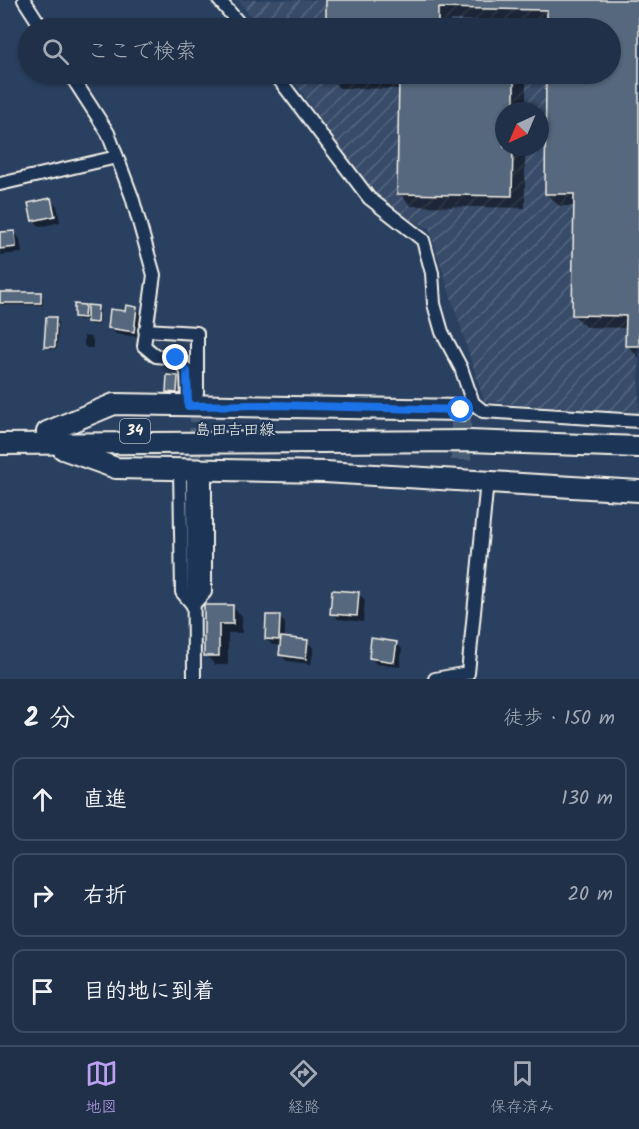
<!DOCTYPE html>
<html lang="ja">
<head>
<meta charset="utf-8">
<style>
	:root { --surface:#203048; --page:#2d3c52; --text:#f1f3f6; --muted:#a2a9b4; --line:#3d4b60; --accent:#bca0f2 }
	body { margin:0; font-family:Kalam,"Klee One",sans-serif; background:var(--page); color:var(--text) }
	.compass { position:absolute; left:495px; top:102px; width:54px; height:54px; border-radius:50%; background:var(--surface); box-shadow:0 2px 4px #0004; rotate:224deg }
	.stop { position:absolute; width:18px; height:18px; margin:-14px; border:4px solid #1a73e8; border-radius:50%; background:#fff }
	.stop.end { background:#1a73e8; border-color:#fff; box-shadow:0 2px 6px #0008 }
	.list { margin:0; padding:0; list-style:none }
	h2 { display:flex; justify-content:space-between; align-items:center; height:78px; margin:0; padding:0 24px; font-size:26px }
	h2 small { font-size:20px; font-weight:400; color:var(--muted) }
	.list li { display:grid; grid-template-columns:39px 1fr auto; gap:18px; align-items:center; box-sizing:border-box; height:84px; margin:0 12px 12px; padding:0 12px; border:2px solid var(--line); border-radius:12px }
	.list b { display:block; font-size:22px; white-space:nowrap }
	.list em { font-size:20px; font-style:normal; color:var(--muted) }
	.icon { flex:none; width:33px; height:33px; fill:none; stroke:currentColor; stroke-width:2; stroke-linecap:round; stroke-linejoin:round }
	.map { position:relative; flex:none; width:639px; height:679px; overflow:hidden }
	.search { position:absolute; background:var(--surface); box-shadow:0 2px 4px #0004; left:18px; right:18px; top:18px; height:66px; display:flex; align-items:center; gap:15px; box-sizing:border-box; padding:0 21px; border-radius:33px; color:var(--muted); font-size:22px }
	.sheet { height:366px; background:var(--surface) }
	nav { display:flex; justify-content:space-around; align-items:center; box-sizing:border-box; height:84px; border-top:2px solid var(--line); background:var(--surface); font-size:16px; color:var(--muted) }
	nav a { display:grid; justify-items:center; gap:3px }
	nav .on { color:var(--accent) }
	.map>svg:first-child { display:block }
	.industrial { fill:url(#industrial-furrows); fill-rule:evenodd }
	.shadow { fill:#0007 }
	.building { fill:#56677d; stroke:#f4f1e8; stroke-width:1.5 }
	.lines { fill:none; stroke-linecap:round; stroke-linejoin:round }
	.street-tunnel { stroke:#485b74; stroke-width:12; stroke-dasharray:12 6; stroke-linecap:butt }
	.primary-tunnel { stroke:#485b74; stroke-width:20; stroke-dasharray:20 10; stroke-linecap:butt }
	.street-casing { stroke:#f4f1e8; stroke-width:16 }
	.primary-casing { stroke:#f4f1e8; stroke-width:24 }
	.street { stroke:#1d3557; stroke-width:12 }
	.primary { stroke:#1d3557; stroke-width:20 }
	.route { stroke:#1a73e8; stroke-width:8 }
	.labels { text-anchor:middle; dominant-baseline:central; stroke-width:4.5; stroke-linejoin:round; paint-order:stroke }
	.shield { fill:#1d3557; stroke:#b4b9bc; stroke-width:1.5 }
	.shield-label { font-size:15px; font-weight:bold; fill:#f4f1e8 }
	.street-label { font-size:16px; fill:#f4f1e8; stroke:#1d3557 }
</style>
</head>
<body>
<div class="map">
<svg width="639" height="679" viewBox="0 0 639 679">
	<defs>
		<pattern id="industrial-furrows" width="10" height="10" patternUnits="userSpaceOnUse" patternTransform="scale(1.5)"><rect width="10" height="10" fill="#374c69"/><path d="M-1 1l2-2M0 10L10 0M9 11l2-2" fill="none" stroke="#55667e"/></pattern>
	</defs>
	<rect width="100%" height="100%" fill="#2a4060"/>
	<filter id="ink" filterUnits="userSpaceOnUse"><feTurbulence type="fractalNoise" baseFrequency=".0167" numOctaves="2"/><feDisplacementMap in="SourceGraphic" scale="12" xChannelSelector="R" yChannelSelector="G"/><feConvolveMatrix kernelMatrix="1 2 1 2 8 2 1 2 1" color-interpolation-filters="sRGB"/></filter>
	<g filter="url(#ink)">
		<!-- industrial -->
		<path class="industrial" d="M239,0h400v416l-155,-15 -55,-173 -48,-21 -92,-133h321v-46h-352zM504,111h36v36h-36z"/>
		<!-- shadow -->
		<g class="shadow">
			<polygon points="327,0 639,0 639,358 627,345 627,328 586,327 574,315 575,206 559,206 546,193 548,74 610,74 610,28 548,28 549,22 450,20 450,28 327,28"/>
			<polygon points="327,74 522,74 526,78 526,111 504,111 504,147 525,147 525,208 411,206 399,193 400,89 339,88"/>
			<polygon points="50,200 57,206 60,222 40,227 34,220"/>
			<polygon points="14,232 20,239 22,253 0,255 0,234"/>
			<polygon points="0,293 40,294 43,297 43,305 0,305"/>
			<polygon points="84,306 89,310 97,308 100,310 99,325 91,325 88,320 78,320 75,317"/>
			<polygon points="137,308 143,315 140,337 116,334 109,328 126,313"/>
			<polygon points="56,318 58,321 57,349 49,349 46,346"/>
			<polygon points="84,336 90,337 93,340 93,348 87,348 84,345"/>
			<polygon points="177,377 180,380 179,395 171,394 168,392"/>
			<polygon points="359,594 365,600 363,622 338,619 332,613"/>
			<polygon points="206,606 233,607 242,616 242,633 228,633 228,665 215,665 206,655"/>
			<polygon points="279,617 285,623 285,639 307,642 314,648 311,664 287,661 280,655 282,645 272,645 266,638"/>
			<polygon points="396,643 402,649 400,667 377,664 370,658"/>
		</g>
		<!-- building -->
		<g class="building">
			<polygon points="326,0 639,0 639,346 625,346 626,316 572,315 574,194 545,194 546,74 610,74 610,28 547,28 547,10 438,8 438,28 326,28"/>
			<polygon points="325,74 514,74 514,111 504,111 504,147 513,147 512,196 397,194 399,77 325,75"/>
			<polygon points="51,198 55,216 32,221 28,203"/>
			<polygon points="15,231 16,247 0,249 0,232"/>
			<rect x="0" y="292" width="41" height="11"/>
			<polygon points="74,304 85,305 84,318 74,317"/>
			<polygon points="87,305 98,306 97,323 87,322"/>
			<polygon points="126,305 137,307 134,332 108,328 110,309 125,311"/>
			<polygon points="46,317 56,317 55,347 44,347"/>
			<polygon points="167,375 178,376 177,393 166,392"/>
			<polygon points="332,590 359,592 357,616 330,614"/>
			<polygon points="204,605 233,605 233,624 219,624 219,656 204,656"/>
			<polygon points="266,615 280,615 279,640 265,639"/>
			<polygon points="281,637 308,640 306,659 279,655"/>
			<polygon points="371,638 397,642 394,662 369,658"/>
		</g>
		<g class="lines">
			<!-- street-tunnel -->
			<polyline class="street-tunnel" points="193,476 197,401"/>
			<!-- primary-tunnel -->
			<polyline class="primary-tunnel" points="461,410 461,479"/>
			<!-- street casing -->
			<g class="street-casing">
				<g id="street">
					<polyline points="24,0 42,28"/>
					<polyline points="219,0 243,28"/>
					<polyline points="70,74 108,133 132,197 154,275 144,346 156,356 176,358 187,371 188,406"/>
					<polyline points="275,74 369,198 423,240 432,273 434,304 442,332 461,368 473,403 483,411 639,421"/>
					<polyline points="0,184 117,157"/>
					<polyline points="145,330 197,333 197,393"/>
					<polyline points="180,470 182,592 193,605"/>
					<polyline points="193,478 194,679"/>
					<polyline points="193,605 205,592 205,470"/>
					<polyline points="435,679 468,673 487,481"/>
				</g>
			</g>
			<!-- primary casing -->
			<g class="primary-casing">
				<g id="primary">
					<polyline points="47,432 114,404 461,410"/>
					<polyline points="0,444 469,441 639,447"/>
					<polyline points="63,449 116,468 325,472 639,491"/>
				</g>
			</g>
			<!-- street -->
			<use href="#street" class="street"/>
			<!-- primary -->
			<use href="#primary" class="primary"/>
		</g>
	</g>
	<g class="lines" filter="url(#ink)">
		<!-- route -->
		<polyline class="route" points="176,358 187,371 188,406 272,405 461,410"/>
	</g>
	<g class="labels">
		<!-- shield labels -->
		<rect class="shield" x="120" y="419" width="30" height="24" rx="4.5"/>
		<g class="shield-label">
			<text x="135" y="431">34</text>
		</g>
		<!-- street labels -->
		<g class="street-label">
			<text x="235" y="430">島田吉田線</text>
		</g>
	</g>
</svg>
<svg class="compass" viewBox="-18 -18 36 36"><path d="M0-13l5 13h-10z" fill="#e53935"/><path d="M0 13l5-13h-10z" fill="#a2a9b4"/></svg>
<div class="stop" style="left:461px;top:410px"></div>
<div class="stop end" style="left:176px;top:358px"></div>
<div class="search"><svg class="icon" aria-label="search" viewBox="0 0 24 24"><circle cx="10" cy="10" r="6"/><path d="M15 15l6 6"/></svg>ここで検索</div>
</div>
<section class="sheet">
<h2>2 分<small>徒歩 · 150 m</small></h2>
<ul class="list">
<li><svg class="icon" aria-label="ahead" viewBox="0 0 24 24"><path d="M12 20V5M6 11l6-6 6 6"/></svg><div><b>直進</b></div><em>130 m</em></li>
<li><svg class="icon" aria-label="right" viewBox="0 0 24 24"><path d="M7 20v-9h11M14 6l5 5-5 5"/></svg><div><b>右折</b></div><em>20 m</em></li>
<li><svg class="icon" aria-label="arrive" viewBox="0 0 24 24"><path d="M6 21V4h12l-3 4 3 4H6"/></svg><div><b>目的地に到着</b></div></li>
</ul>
</section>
<nav>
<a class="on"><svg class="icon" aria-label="map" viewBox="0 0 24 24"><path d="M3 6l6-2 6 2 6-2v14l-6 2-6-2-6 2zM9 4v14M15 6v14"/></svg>地図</a>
<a><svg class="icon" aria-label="directions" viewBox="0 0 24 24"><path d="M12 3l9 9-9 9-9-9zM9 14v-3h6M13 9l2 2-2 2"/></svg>経路</a>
<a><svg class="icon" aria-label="saved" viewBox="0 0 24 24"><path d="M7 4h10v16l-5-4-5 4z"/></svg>保存済み</a>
</nav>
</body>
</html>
